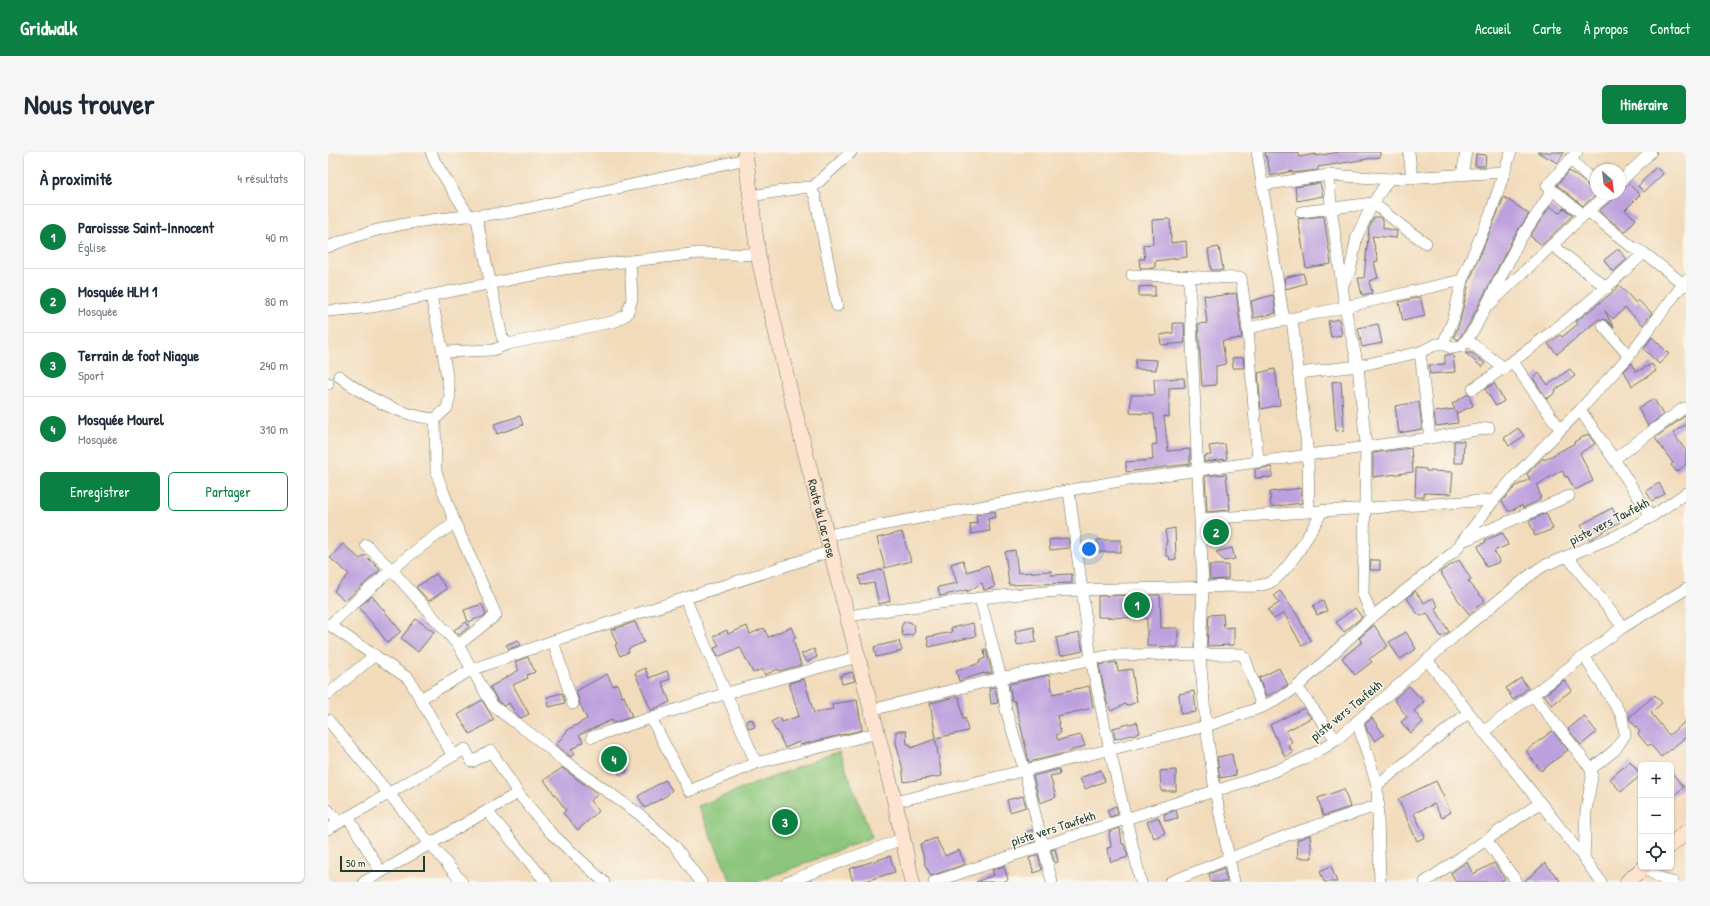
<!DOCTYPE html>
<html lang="fr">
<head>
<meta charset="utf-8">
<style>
	:root { --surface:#fff; --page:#f6f6f7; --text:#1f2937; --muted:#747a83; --line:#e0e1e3; --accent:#0b8043 }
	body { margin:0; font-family:"Patrick Hand",sans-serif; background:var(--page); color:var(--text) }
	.controls { position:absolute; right:12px; bottom:12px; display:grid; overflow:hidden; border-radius:6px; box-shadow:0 1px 3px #0004 }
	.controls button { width:36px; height:36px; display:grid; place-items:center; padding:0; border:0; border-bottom:1px solid var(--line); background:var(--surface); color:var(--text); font:20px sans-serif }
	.compass { position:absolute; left:1262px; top:12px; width:36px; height:36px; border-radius:50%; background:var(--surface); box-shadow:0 1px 3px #0004; rotate:152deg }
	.scale { position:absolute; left:12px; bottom:10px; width:85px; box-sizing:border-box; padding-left:4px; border:2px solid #1f3d34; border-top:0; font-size:11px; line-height:14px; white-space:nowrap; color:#1f3d34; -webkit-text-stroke:3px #fbf7ec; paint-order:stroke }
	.you { position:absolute; left:761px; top:397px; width:14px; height:14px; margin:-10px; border:3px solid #fff; border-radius:50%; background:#1a73e8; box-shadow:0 0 0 6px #1a73e833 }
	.badge { display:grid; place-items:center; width:26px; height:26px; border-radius:50%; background:var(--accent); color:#fff; font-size:13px; font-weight:700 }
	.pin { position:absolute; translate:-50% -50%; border:2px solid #fff; box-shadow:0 1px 4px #0006 }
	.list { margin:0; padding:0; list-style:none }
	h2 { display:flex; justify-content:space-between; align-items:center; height:52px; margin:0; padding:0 16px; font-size:17px }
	h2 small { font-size:13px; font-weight:400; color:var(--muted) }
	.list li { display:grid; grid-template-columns:26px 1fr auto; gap:12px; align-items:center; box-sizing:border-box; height:64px; padding:0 16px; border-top:1px solid var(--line) }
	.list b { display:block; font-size:15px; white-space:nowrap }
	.list p { margin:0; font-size:13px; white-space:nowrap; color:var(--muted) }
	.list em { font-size:13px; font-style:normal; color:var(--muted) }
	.actions { display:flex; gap:8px; padding:12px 16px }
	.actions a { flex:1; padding:9px 0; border:1px solid var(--accent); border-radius:6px; text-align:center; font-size:14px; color:var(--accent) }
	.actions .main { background:var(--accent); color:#fff }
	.icon { flex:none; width:22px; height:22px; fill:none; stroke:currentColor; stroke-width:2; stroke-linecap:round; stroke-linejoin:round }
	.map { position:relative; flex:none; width:1358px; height:730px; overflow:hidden; border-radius:6px }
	header { display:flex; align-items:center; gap:24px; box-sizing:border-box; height:56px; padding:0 20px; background:var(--accent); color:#fff }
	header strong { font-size:19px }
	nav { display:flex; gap:22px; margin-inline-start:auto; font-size:14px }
	.intro { display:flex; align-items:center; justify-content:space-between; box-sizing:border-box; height:96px; padding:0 24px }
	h1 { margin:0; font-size:28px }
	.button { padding:10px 18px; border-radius:6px; background:var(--accent); color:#fff; font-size:14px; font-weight:700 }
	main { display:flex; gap:24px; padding:0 24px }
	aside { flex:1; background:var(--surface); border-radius:6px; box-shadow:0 1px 3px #0004 }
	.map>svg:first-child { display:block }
	.garden { fill:#8cc67b; stroke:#568258 }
	.building { fill:#bda1de }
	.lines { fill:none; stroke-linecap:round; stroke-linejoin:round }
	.street-casing { stroke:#697463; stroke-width:12 }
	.secondary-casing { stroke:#697463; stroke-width:16 }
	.street { stroke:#fff; stroke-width:11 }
	.secondary { stroke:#fde4d1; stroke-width:15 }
	.labels { text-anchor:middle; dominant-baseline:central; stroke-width:3; stroke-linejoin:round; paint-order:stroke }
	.street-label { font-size:13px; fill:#1f3d34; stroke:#fbf7ec }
</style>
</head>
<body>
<header>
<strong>Gridwalk</strong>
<nav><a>Accueil</a><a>Carte</a><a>À propos</a><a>Contact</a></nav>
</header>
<div class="intro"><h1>Nous trouver</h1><a class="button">Itinéraire</a></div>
<main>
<aside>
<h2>À proximité<small>4 résultats</small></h2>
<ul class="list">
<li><span class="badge">1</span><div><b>Paroissse Saint-Innocent</b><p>Église</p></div><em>40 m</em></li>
<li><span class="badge">2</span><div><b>Mosquée HLM 1</b><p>Mosquée</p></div><em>80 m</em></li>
<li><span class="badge">3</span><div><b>Terrain de foot Niague</b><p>Sport</p></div><em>240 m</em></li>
<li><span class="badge">4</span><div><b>Mosquée Mourel</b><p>Mosquée</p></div><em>310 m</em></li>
</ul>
<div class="actions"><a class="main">Enregistrer</a><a>Partager</a></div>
</aside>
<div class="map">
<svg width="1358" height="730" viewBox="0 0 1358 730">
	<rect width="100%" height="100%" fill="#fbf7ec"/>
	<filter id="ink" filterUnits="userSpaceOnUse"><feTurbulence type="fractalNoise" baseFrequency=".025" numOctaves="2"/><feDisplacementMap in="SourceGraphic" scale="8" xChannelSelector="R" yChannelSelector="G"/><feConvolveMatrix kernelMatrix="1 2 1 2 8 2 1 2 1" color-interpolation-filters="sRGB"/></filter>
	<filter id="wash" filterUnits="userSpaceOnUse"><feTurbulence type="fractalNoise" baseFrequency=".012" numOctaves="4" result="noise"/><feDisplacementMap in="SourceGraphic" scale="16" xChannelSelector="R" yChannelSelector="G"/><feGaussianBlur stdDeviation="0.9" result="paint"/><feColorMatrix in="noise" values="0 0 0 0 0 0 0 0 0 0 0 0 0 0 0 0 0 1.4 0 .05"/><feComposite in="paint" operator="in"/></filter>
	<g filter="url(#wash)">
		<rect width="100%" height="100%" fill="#f2dbbb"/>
		<!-- garden -->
		<polygon class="garden" points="511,599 544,685 430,730 403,730 370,654"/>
		<g id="blocks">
			<!-- building -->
			<g class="building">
				<polygon points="937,0 970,0 971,5 988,2 988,4 1011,0 1052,0 1052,5 990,15 990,18 964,21 964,19 943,24"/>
				<polygon points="1209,0 1236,0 1230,11"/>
				<polygon points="1148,2 1158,3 1157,14 1147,14"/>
				<polygon points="1328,15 1335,22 1316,40 1310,34"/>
				<polygon points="1241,19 1254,28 1263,37 1268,39 1268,43 1255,54 1229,33"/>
				<polygon points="992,31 995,44 969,49 967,35"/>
				<polygon points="1301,32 1312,43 1297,58 1308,67 1297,80 1271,59 1285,47 1288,42 1292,42 1292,37"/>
				<polygon points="1176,45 1201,62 1185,86 1141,172 1130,188 1126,185 1132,170 1141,130"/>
				<polygon points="1222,54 1231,61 1236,56 1245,63 1214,93 1202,84"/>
				<polygon points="996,64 1003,112 978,116 970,67"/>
				<polygon points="1046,65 1051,65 1055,68 1055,76 1069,79 1068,86 1044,84 1050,109 1046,110 1050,126 1041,129 1044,141 1034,143 1030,126 1036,126 1041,75"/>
				<polygon points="842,67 843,91 858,89 859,105 827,109 827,116 812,116 811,107 817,107 815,93 825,92 824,68"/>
				<polygon points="891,95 895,118 883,118 880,97"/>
				<polygon points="1290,97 1299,107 1285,120 1276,108"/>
				<polygon points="975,121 978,131 958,137 956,126"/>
				<polygon points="1291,133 1308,151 1310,148 1324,161 1315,173 1297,156 1285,167 1277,159 1286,176 1278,168 1271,167 1229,202 1220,192 1232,183 1234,185 1250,172 1248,169 1284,141"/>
				<polygon points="827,134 827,144 811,144 811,135"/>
				<polygon points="908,141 914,186 894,189 898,212 888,214 888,233 874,234 870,172 879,171 876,143 888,144"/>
				<polygon points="945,143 948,161 926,166 923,149"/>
				<polygon points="1092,145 1097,164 1075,169 1071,150"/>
				<polygon points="1011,167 1014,183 1003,185 1000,169"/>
				<polygon points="845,171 856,171 857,191 833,193 832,183 845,181"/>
				<polygon points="1050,172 1054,191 1034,195 1030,176"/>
				<polygon points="1324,185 1341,202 1331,212 1316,197"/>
				<polygon points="1137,201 1144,201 1157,211 1154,215"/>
				<polygon points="1117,203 1125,203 1127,220 1102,222 1101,213 1117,212"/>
				<polygon points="915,205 916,216 905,216 904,206"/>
				<polygon points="808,207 829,208 828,218 807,217"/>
				<polygon points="1304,211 1308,220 1324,212 1328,219 1304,234 1296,219"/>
				<polygon points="947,217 952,253 933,257 930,221"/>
				<polygon points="1242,217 1247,224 1227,238 1228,240 1219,247 1205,226 1211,221 1220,233"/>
				<polygon points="856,226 857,235 841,236 841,265 836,264 840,299 862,297 862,312 798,320 798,310 825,308 824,293 829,292 826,262 802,261 803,243 827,243 826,227"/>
				<polygon points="1013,229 1016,278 1008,279 1004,230"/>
				<polygon points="1166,231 1176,249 1168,254 1157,237"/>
				<polygon points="1140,242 1145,254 1129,261 1128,259 1130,271 1108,274 1106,260 1127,257 1124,252"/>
				<polygon points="1326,247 1335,263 1320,274 1310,256"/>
				<polygon points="1091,250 1094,277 1071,281 1067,254"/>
				<polygon points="1358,263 1358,272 1345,281 1358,299 1358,312 1349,320 1343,313 1345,311 1327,286"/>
				<polygon points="192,264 195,273 169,282 166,272"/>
				<polygon points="1190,276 1196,284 1181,294 1176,286"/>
				<polygon points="1260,282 1267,292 1252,301 1265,329 1247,338 1239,324 1237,325 1234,318 1209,333 1213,346 1211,346 1212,348 1195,356 1194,353 1181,360 1174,349 1188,334 1202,327 1199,322 1215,306 1216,308 1247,291 1246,290"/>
				<polygon points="1126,289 1136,289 1135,311 1126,311"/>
				<polygon points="897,292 899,307 876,310 876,304 883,303 881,294"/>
				<polygon points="1083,296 1085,320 1045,325 1045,301"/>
				<polygon points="944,315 944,325 927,326 927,317"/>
				<polygon points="1088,316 1098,317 1098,319 1125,320 1123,342 1096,341 1096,345 1087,345"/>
				<polygon points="898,322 902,358 879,360 877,324"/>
				<polygon points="1331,331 1337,342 1324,349 1318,339"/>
				<polygon points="973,336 974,351 943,355 942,340"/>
				<polygon points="1284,356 1292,370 1261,388 1253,373"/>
				<polygon points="667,359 668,365 660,367 662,379 643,382 642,372 649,371 648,363"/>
				<polygon points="1218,361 1225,377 1207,384 1201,369"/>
				<polygon points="900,372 903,378 883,392 880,388 879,379 888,373"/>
				<polygon points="847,376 848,407 842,408 841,404 838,404 838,390 839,390 837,378"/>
				<polygon points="574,380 583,409 557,416 549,386"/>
				<polygon points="1175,381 1180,393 1166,399 1172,410 1158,415 1150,394 1158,390 1157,388"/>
				<polygon points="740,386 741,396 722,398 721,388"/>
				<rect x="769" y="388" width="24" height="12"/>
				<polygon points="15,392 32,407 37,403 52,418 17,449 6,439 21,422 2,406"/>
				<polygon points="904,396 907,407 896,409 888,400"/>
				<polygon points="687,398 690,421 723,419 723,423 744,422 744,431 681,433 677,400"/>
				<polygon points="635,408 639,420 660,413 667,435 656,438 654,431 639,440 639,438 612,444 610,435 629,431 623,412"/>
				<polygon points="1043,408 1052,408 1052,418 1042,418"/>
				<polygon points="1131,408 1143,427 1140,429 1157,449 1141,462 1131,449 1112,420"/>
				<polygon points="881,413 900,413 900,427 882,428"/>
				<polygon points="555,417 562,449 551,452 546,431 533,433 531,424"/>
				<polygon points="108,422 119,437 101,449 88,435"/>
				<polygon points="952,439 969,463 983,489 974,494 956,461 946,467 940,458 951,451 946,443"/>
				<polygon points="1087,439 1096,451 1105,446 1110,454 1107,456 1121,480 1118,482 1113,485 1099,461 1093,464 1089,461 1079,446"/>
				<polygon points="832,443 833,476 850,476 850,495 819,494 819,466 770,465 770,444"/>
				<polygon points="44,444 73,479 60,491 31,455"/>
				<polygon points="995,449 999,459 989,463 985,454"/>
				<polygon points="154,452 158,462 154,465 140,470 136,458"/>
				<polygon points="1027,456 1034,465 1016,480 1008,470"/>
				<polygon points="895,462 896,476 906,475 906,493 879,494 881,463"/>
				<polygon points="88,467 106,480 90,500 73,486"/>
				<polygon points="138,470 141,475 131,483 126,478"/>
				<polygon points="307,470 316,490 300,497 301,500 292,504 287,493 289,492 283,478"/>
				<polygon points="576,470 582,470 586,473 587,480 584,483 575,484 573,475"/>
				<polygon points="645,471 648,484 601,495 599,485 624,480 623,476"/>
				<polygon points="1046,473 1060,494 1041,507 1044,510 1027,523 1014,506 1034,490 1031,486"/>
				<polygon points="419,474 422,482 436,476 440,485 463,475 468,486 465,487 473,513 451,519 450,517 437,523 434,517 425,521 412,495 390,505 386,496 391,494 386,484 399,478 400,482"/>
				<polygon points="706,475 708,490 689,493 687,479"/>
				<polygon points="1078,480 1088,497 1072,507 1061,490"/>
				<polygon points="751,481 755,499 732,504 728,486"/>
				<polygon points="190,488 193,493 181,497 178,493"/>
				<polygon points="571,489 574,499 548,505 546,495"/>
				<polygon points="486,497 489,505 479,510 473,502"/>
				<polygon points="656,497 658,497 664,521 656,522 656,521 631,529 628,519 652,511 651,509 657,506"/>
				<polygon points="200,505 207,520 199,523 200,526 185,533 201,562 193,566 188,562 181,551 176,554 170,549 162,535 191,518 187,510"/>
				<polygon points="788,510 790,519 804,517 809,550 798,554 797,552 783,559 779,551 771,513"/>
				<polygon points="317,516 321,526 339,519 342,527 334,530 342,550 323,558 307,521"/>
				<polygon points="951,516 960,533 938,545 931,526"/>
				<polygon points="524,520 527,529 514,532 512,524"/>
				<polygon points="279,522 285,534 289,532 294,545 296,544 304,565 285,571 284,568 251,583 255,590 243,598 247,601 243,605 228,593 241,577 259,567 252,552 248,539"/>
				<polygon points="721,523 725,542 761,534 765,556 729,564 733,581 728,583 730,588 753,583 757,594 737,601 701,610 687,549 684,549 681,532"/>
				<polygon points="1193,526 1200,536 1185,548 1178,536"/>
				<polygon points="476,527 486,561 505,557 504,552 529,548 534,578 472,593 471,590 457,596 449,578 448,579 443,570 452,565 454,570 471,564 461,531"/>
				<polygon points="1236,528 1244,538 1224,553 1216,543"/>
				<polygon points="1081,534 1096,550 1086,559 1095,570 1083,581 1073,570 1079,565 1066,547"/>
				<polygon points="667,535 670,551 663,552 661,536"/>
				<polygon points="866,539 868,560 853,562 851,542"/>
				<polygon points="234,541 237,551 221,555 219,545"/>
				<polygon points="1327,543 1334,551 1323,561 1341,583 1358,569 1358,585 1333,605 1322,592 1320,594 1310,582 1312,580 1302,568 1301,565"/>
				<polygon points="631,544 635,567 637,566 640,579 608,586 602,551"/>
				<polygon points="154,548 166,568 142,582 130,563"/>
				<polygon points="976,556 983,566 958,579 964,590 960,593 965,601 957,605 942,573"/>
				<polygon points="1256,564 1269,580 1253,593 1240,577"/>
				<polygon points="1044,566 1056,583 1047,589 1039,579 1037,572"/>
				<polygon points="424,567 427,575 421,577 418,569"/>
				<polygon points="809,570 812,581 787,587 785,576"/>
				<polygon points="568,579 578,579 579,592 582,592 583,596 607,587 610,597 609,598 614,624 576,630 574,614 568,591"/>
				<polygon points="1224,579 1240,598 1213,619 1198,599"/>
				<polygon points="292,596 299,620 292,623 287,613 281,617 275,605"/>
				<polygon points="904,602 908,623 892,626 889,605"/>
				<polygon points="1302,609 1313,623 1293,640 1282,627"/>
				<polygon points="234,616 270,642 262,649 271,659 250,678 235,661 238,658 216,628"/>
				<polygon points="731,617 732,622 722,624 728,645 712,651 705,624"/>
				<polygon points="773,618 777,629 757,637 752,626"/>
				<polygon points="848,618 848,639 833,639 832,619"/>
				<polygon points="1343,620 1356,635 1343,646"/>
				<polygon points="337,628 344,638 338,644 317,656 310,644"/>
				<polygon points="1108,629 1123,660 1114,666 1106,652 1086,661 1097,685 1089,689 1070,647"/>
				<polygon points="1016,637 1022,655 995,664 990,646"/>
				<polygon points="695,644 698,655 682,660 679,648"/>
				<polygon points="788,654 790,662 782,665 779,658"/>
				<polygon points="848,658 850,666 837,669 836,662"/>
				<polygon points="830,665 837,681 826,686 819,670"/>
				<polygon points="792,676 794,692 796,692 800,705 783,710 779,696 783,695 781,680"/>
				<polygon points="704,678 707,689 702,691 698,680"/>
				<polygon points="982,683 984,706 970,706 969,688"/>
				<polygon points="608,686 617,704 631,698 637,712 603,724 596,711 597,710 592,692"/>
				<polygon points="727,697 730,710 727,711 723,698"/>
				<polygon points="710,703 714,718 706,721 701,706"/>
				<polygon points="562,704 567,720 534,730 525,730 521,717"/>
				<polygon points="1139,710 1145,722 1166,711 1177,727 1171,730 1128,730 1123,721"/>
				<polygon points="1217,711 1233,730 1196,730"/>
				<polygon points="676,714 680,728 674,730 648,730 666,723 664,718"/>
				<polygon points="1003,714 1009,730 996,730 992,719"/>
				<polygon points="896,716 899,730 883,730 881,722"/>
			</g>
		</g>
	</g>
	<g filter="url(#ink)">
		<use href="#blocks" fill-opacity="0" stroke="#697463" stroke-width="1"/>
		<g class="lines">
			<!-- street casing -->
			<g class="street-casing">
				<g id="street">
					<polyline points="103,0 107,10 141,64"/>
					<polyline points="929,0 956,169"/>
					<polyline points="1081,0 1084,26"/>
					<polyline points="1249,0 1219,34 1256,63"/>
					<polyline points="1242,7 1268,32"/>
					<polyline points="1001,23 1003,55 1017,155 1030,214 1038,295 1035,442 1044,465"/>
					<polyline points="1134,23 1138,0"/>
					<polyline points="1292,30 1323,0"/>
					<polyline points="934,33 1001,23 1061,27 1177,20"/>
					<polyline points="483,37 523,0"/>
					<polyline points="423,44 479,35 483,37 487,44 509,154"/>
					<polyline points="1260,59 1304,95 1316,101 1358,134"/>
					<polyline points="973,60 1045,51 1079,78 1098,91"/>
					<polyline points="148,63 174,185 180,192 288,169 299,162 304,147 302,109"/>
					<polyline points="1224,93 1279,136"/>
					<path d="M0,95c56,-25 118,-30 179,-34l239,-54"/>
					<polyline points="804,123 913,126 920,176 930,310"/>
					<polyline points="861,124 875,436 872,503 878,574 887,639 906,730"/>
					<polyline points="1015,132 1022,119 1029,84 1045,51 1061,27"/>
					<polyline points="103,144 115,200 165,198 180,192"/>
					<polyline points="1162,152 1260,59 1280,42"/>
					<polyline points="0,159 44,155 235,117 371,101 430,103"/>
					<polyline points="964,167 980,303 981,359"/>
					<polyline points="1275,174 1301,204"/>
					<polyline points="920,176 1017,155 1134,128"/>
					<polyline points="1139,188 1176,216"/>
					<polyline points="1115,192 1125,168 1134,128 1163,60 1183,0"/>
					<polyline points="115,200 122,243 119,256 107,267 108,320 127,371 168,463 130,493"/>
					<polyline points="1092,200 1102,286"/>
					<polyline points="1185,210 1232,277"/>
					<polyline points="971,221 1030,214 1092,200 1109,192 1115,192 1124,196 1134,194 1147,176 1191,89 1224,39"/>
					<path d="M11,224c26,21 62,40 96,43"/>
					<polyline points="0,232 0,231"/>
					<path d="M1145,237c61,-41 118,-86 171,-136"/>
					<polyline points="1252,258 1286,307 1323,365"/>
					<polyline points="1286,307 1356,256"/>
					<polyline points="741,339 763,507 782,599 813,730"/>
					<polyline points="873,367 1166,348"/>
					<polyline points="499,383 786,330 1102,286 1161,276"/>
					<polyline points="1137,388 1241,344"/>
					<polyline points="38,393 63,417 130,493 165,554 211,588 235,608 311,662 346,693 373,730"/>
					<polyline points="1240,405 1295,475"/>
					<polyline points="357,446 428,611 550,581"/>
					<polyline points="652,446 673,526 678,558 696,617 724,730"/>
					<path d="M519,464c78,-11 156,-23 235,-26 48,-2 97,-1 145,-4 13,0 30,2 42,-3 18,-8 44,-55 54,-73"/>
					<polyline points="0,472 81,527 125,604"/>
					<path d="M2,473c40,-37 79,-73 125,-102"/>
					<polyline points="225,489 245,552"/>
					<polyline points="1256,504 1294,564 1297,583 1287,598 1263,617"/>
					<polyline points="1099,508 1256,706 1273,730"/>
					<polyline points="969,535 1008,588"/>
					<polyline points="0,542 47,503"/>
					<polyline points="1204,542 1263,617 1264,625 1258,659 1256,706"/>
					<polyline points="92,547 143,518 225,489 503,399"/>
					<polyline points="543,558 673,526 785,503 913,502 917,506 934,555"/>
					<polyline points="323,566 361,639 428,611"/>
					<polyline points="0,568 134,730"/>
					<polyline points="1029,569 1049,633 1052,730"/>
					<polyline points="1155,580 1295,475 1358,437"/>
					<polyline points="264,585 399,541 529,505"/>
					<polyline points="1049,633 1140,561"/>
					<polyline points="567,650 878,574 934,555 951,547 969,535 1044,465 1127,399 1166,348 1188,323 1252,258 1301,204 1358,128"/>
					<polyline points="0,658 11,670"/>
					<polyline points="159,659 218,730"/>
					<polyline points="20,665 53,720"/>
					<polyline points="0,677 137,597 144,610 163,599 190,641 222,680 276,730"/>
					<polyline points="1158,688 1189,730"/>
					<polyline points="1315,715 1336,728 1345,730"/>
					<polyline points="36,730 190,641"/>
					<polyline points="459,730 574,687"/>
					<path d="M606,730c82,-28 163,-54 245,-80 51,-16 114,-32 157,-62l121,-106 72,-58 14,-10 73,-30 35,-19 35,-24"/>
					<polyline points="842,730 960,683 1051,653"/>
					<polyline points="1097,730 1212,651"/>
				</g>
			</g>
			<!-- secondary casing -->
			<g class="secondary-casing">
				<g id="secondary">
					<path id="s1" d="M417,0l13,103 34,145 103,402 17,80"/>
					<polyline points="1343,693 1358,680"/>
					<polyline points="1299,730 1316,715"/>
				</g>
			</g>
			<!-- street -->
			<use href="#street" class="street"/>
			<!-- secondary -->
			<use href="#secondary" class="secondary"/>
		</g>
	</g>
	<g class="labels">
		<!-- street labels -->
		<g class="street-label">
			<text stroke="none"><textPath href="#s1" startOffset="375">Route du Lac rose</textPath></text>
			<text transform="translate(1281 369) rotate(-27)">piste vers Tawfekh</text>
			<text transform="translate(1018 558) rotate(-39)">piste vers Tawfekh</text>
			<text transform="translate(725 676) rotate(-18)">piste vers Tawfekh</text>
		</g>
	</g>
</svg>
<div class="controls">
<button>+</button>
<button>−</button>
<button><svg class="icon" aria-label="locate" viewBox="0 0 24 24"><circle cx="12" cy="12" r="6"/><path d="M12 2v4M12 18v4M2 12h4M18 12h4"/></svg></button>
</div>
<svg class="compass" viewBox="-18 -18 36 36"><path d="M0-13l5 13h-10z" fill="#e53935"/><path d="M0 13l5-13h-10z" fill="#747a83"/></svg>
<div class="scale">50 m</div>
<div class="you"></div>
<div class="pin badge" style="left:809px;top:453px">1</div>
<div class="pin badge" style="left:888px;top:380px">2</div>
<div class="pin badge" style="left:457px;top:670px">3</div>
<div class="pin badge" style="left:286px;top:607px">4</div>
</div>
</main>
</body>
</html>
